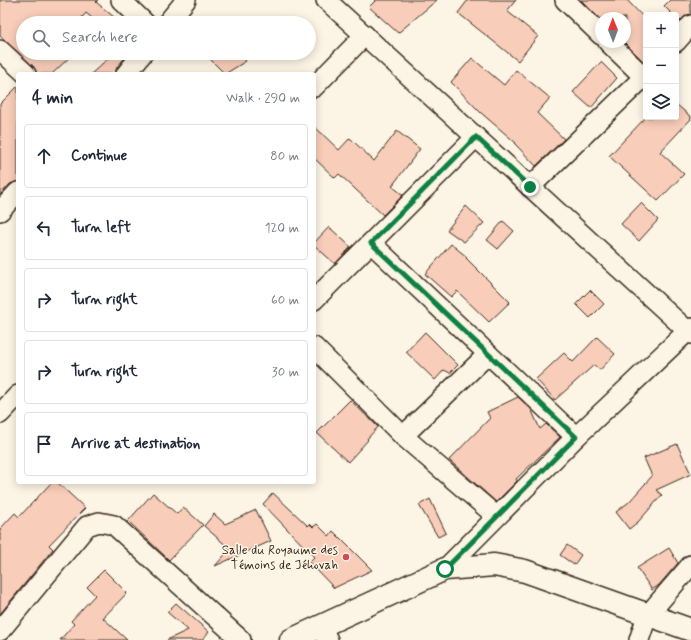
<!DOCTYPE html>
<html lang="en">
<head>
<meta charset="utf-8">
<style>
	:root { --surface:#fff; --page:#f2f2f3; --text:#1f2937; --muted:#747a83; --line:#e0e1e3 }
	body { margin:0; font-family:Mynerve,sans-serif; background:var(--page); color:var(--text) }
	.controls { position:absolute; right:12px; top:12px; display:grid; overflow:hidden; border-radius:4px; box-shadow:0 2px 10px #0003 }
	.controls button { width:36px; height:36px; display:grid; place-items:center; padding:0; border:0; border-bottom:1px solid var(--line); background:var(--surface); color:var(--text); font:20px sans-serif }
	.compass { position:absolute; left:595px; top:12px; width:36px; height:36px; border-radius:50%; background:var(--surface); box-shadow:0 2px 10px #0003; rotate:359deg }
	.stop { position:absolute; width:12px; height:12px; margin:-9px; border:3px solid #0b8043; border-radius:50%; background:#fff }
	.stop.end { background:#0b8043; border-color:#fff; box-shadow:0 1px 4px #0008 }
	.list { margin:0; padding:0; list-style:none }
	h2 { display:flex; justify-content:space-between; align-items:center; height:52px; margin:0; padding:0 16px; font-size:17px }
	h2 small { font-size:13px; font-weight:400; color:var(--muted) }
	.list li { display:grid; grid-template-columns:26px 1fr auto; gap:12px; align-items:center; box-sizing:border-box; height:64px; margin:0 8px 8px; padding:0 8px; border:1px solid var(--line); border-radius:4px }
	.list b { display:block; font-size:15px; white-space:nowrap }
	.list em { font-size:13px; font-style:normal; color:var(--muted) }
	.icon { flex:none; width:22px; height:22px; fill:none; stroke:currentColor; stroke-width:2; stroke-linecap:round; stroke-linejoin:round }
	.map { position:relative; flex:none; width:691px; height:640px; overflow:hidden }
	.search { position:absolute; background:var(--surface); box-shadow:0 2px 10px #0003; left:16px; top:16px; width:300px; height:44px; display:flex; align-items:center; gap:10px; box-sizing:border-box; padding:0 14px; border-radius:22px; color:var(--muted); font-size:15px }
	.panel { position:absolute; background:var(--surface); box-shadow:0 2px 10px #0003; left:16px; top:72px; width:300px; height:412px; border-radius:4px }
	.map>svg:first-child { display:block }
	.building { fill:#f8cdb9; stroke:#3b2a1e }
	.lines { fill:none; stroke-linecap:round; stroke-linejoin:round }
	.minor-casing { stroke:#3b2a1e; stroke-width:22 }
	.major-casing { stroke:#3b2a1e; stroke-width:25 }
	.minor { stroke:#fcf5e5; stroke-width:19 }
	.major { stroke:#fcf5e5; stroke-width:22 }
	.route { stroke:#0b8043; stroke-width:5 }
	.poi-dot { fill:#d1495b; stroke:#fcf5e5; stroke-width:1.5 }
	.labels { text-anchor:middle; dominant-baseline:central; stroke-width:3; stroke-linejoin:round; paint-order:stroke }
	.poi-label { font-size:13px; fill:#3b2a1e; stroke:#fcf5e5; text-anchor:end }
</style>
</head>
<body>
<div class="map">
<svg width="691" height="640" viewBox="0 0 691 640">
	<rect width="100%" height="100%" fill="#fcf5e5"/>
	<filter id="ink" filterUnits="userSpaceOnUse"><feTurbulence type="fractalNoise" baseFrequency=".025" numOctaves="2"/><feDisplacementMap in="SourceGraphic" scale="8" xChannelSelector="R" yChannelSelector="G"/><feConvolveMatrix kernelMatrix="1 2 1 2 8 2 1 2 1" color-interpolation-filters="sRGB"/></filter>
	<g filter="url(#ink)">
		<!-- building -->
		<g class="building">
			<polygon points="0,0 98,0 96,2 121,23 98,23 86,13 77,23 23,23 23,53 74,53 52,74 37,74 33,66 0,36"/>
			<polygon points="376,0 437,0 398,33 369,7"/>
			<polygon points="468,0 516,0 507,11 538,36 518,61 458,13"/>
			<polygon points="581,0 627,0 646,20 646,64 624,42 625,42 625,18 601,18 601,20"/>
			<polygon points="670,0 691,0 691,14 687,15 680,21 676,18 676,15 673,15 664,6"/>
			<polygon points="114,53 129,53 117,67 115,74 91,74"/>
			<polygon points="217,53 239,53 246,61 225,74 210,59"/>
			<polygon points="472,58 504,85 516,70 550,98 537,113 564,139 536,166 515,144 516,143 480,112 451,82"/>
			<polygon points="601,62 617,78 591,108 573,92"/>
			<polygon points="18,86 18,181 10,184 0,195 0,104"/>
			<polygon points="676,104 691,117 691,119 660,152 684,174 658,201 609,156 646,117 676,117"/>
			<polygon points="314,126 339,150 350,138 374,161 397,131 420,149 392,186 403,195 383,215 339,174 335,178 314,158"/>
			<polygon points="641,203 658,220 639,241 621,224"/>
			<polygon points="466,206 484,223 464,242 447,230"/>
			<polygon points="503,221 514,231 498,249 487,240"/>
			<polygon points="329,227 351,247 335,264 314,245 314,243"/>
			<polygon points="451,244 467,257 466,258 510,302 489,322 457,291 451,297 425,274"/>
			<polygon points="590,290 604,304 590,318 576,304"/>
			<polygon points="425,332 458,365 450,373 444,370 435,380 406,352"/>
			<polygon points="597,337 615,354 600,370 594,365 555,400 536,379 564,353 573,362"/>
			<polygon points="518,397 531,409 540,429 546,424 560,437 516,479 517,481 496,502 449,460 490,418 487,412"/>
			<polygon points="350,400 378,427 367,439 368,440 348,462 317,433"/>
			<polygon points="677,444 691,474 656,490 662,495 638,522 629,529 616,512 629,502 652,476 644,458"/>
			<polygon points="52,482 57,482 85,508 49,545 53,549 0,614 0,529 15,513 19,517"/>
			<polygon points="153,493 177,514 183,507 203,525 169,560 128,521"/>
			<polygon points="273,493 308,526 310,524 313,527 317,524 329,536 333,531 372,570 334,588 309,562 314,557 263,504"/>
			<polygon points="430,499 446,533 438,537 419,505"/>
			<polygon points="256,510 271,541 215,566 230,549 204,526 214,514 225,524"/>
			<polygon points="567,545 581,555 574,565 560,555"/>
			<polygon points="669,548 678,563 659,585 652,590 637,568"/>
			<polygon points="104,570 127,593 103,618 127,640 60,640 74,624 71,621 95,595 87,587"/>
			<polygon points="176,603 209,632 202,640 167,640 188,630 167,612"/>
		</g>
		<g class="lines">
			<!-- minor casing -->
			<g class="minor-casing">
				<g id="minor">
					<polyline points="121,0 145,23"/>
					<polyline points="326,0 691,334"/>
					<polyline points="565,0 601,35"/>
					<polyline points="167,23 186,0"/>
					<polyline points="608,42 644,77"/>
					<polyline points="676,42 691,25"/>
					<polyline points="0,50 26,74"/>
					<polyline points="126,74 143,53"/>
					<polyline points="314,87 365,35"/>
					<polyline points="530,187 646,75"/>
					<polyline points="0,211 18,192"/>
					<polyline points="371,243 576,437"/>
					<polyline points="314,300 476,137"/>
					<polyline points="314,347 403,436 496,516"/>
					<polyline points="0,414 18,395"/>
					<polyline points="403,436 488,354"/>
					<polyline points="445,569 576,437 691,328"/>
					<polyline points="321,626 328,640"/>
					<polyline points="0,631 87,526 99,522 114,525 241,640"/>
					<polyline points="639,640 647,616 691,565"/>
				</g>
			</g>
			<!-- major casing -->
			<g class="major-casing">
				<polyline id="major" points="291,640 445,569 494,565 525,571 691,630"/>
			</g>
			<!-- minor -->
			<use href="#minor" class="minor"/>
			<!-- major -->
			<use href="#major" class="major"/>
		</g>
	</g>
	<g class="lines" filter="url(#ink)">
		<!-- route -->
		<polyline class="route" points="445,569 576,437 371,243 476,137 530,187"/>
	</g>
	<!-- markers -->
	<circle class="poi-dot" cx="346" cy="557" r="4"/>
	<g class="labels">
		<!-- poi labels -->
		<g class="poi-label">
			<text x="338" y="550">Salle du Royaume des<tspan x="338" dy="15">Témoins de Jéhovah</tspan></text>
		</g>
	</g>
</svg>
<div class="controls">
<button>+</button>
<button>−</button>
<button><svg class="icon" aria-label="layers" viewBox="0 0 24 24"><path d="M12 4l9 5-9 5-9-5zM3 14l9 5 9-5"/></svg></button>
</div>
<svg class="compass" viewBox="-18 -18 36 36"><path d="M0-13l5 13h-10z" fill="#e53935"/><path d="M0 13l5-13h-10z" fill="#747a83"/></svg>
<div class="stop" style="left:445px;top:569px"></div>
<div class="stop end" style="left:530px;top:187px"></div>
<div class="search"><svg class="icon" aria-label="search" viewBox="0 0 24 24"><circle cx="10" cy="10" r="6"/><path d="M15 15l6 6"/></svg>Search here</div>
<section class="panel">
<h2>4 min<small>Walk · 290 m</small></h2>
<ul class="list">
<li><svg class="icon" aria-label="ahead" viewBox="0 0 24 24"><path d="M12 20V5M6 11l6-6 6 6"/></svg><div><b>Continue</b></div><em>80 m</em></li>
<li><svg class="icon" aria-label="left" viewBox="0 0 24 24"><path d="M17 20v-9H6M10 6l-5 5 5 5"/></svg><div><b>Turn left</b></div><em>120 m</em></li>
<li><svg class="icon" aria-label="right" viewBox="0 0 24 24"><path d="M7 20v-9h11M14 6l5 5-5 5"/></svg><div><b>Turn right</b></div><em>60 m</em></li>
<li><svg class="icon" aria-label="right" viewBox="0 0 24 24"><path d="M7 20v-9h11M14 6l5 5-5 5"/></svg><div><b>Turn right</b></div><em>30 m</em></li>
<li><svg class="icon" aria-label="arrive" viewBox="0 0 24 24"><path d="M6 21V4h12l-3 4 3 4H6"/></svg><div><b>Arrive at destination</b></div></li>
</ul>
</section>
</div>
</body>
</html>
